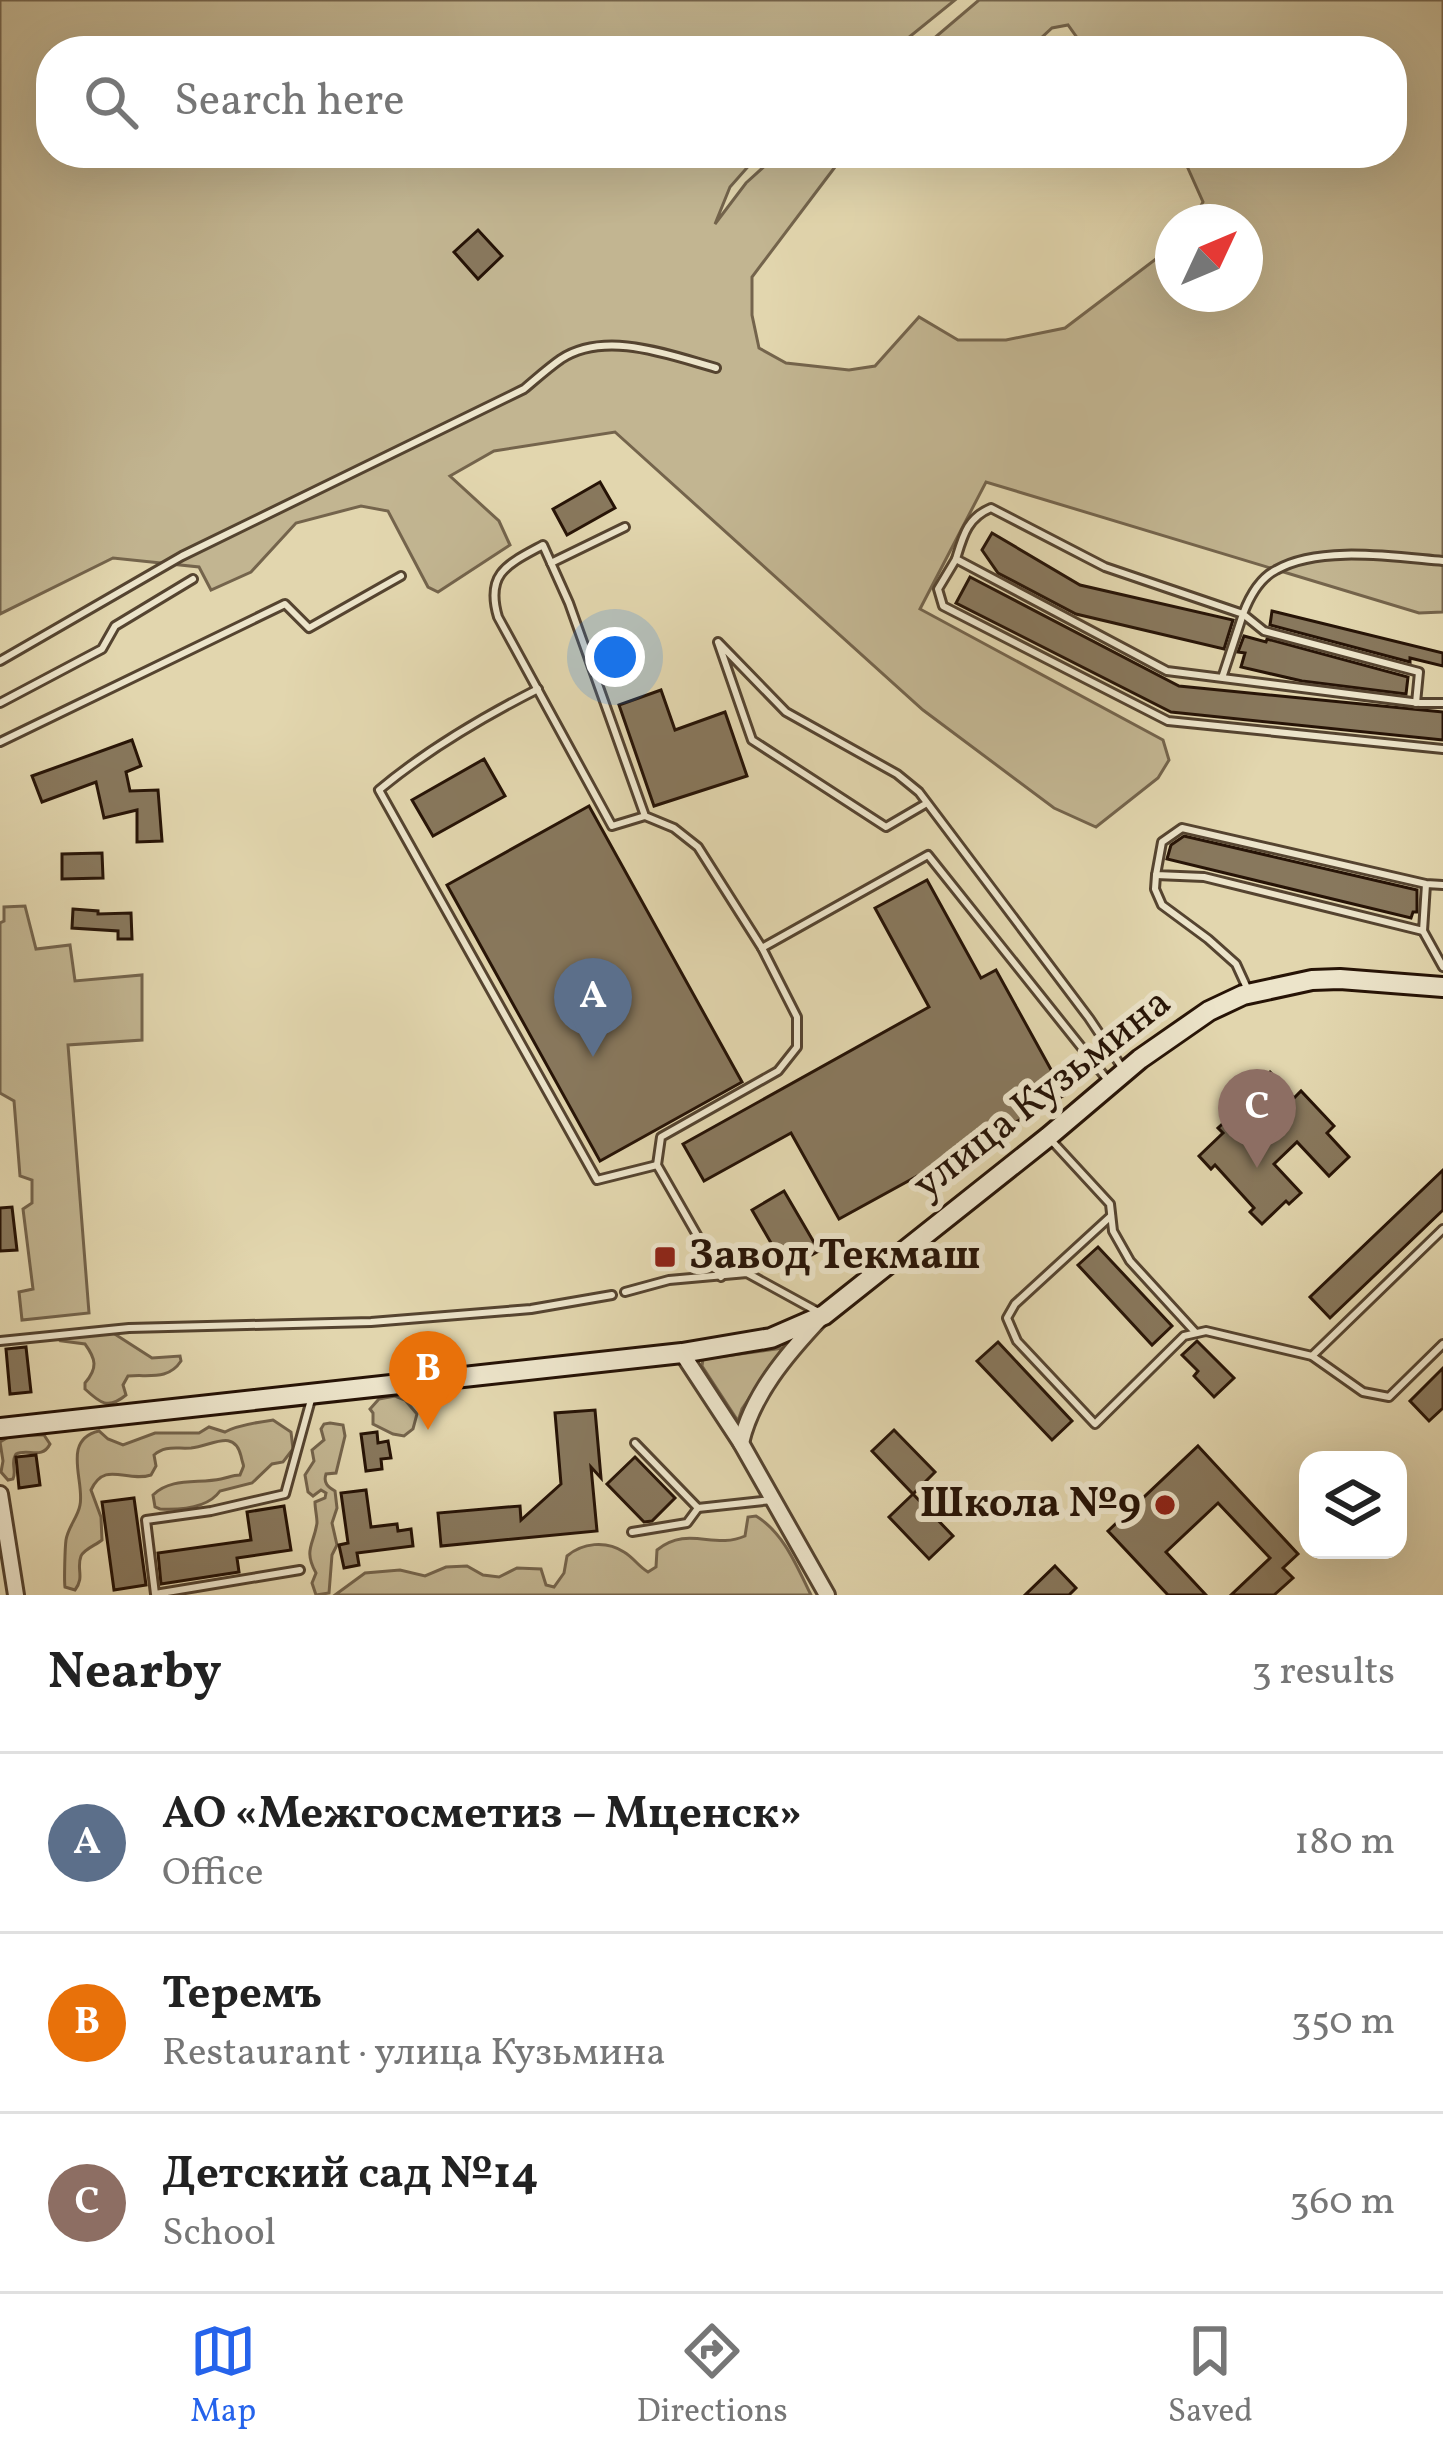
<!DOCTYPE html>
<html lang="en">
<head>
<meta charset="utf-8">
<style>
	:root { --surface:#fff; --page:#f2f2f2; --text:#222; --muted:#767676; --line:#e0e0e0; --accent:#2563eb }
	body { margin:0; font-family:Vollkorn,serif; background:var(--page); color:var(--text) }
	.controls { position:absolute; right:36px; bottom:36px; display:grid; overflow:hidden; border-radius:24px; box-shadow:0 12px 48px #0002 }
	.controls button { width:108px; height:108px; display:grid; place-items:center; padding:0; border:0; border-bottom:3px solid var(--line); background:var(--surface); color:var(--text); font:60px sans-serif }
	.compass { position:absolute; left:1155px; top:204px; width:108px; height:108px; border-radius:50%; background:var(--surface); box-shadow:0 12px 48px #0002; rotate:46deg }
	.you { position:absolute; left:615px; top:657px; width:42px; height:42px; margin:-30px; border:9px solid #fff; border-radius:50%; background:#1a73e8; box-shadow:0 0 0 18px #1a73e833 }
	.badge { display:grid; place-items:center; width:78px; height:78px; border-radius:50%; background:var(--accent); color:#fff; font-size:39px; font-weight:700 }
	.pin { position:absolute; translate:-50% -99px; filter:drop-shadow(0 3px 6px #0008) }
	.pin::after { content:''; position:absolute; top:63px; width:42px; height:36px; background:inherit; clip-path:polygon(0 0,100% 0,50% 100%) }
	.list { margin:0; padding:0; list-style:none }
	h2 { display:flex; justify-content:space-between; align-items:center; height:156px; margin:0; padding:0 48px; font-size:51px }
	h2 small { font-size:39px; font-weight:400; color:var(--muted) }
	.list li { display:grid; grid-template-columns:78px 1fr auto; gap:36px; align-items:center; box-sizing:border-box; height:180px; padding:0 48px; border-top:3px solid var(--line) }
	.list b { display:block; font-size:45px; white-space:nowrap }
	.list p { margin:0; font-size:39px; white-space:nowrap; color:var(--muted) }
	.list em { font-size:39px; font-style:normal; color:var(--muted) }
	.icon { flex:none; width:66px; height:66px; fill:none; stroke:currentColor; stroke-width:2; stroke-linecap:round; stroke-linejoin:round }
	.map { position:relative; flex:none; width:1443px; height:1595px; overflow:hidden }
	.search { position:absolute; background:var(--surface); box-shadow:0 12px 48px #0002; left:36px; right:36px; top:36px; height:132px; display:flex; align-items:center; gap:30px; box-sizing:border-box; padding:0 42px; border-radius:48px; color:var(--muted); font-size:45px }
	.sheet { height:696px; background:var(--surface) }
	nav { display:flex; justify-content:space-around; align-items:center; box-sizing:border-box; height:168px; border-top:3px solid var(--line); background:var(--surface); font-size:33px; color:var(--muted) }
	nav a { display:grid; justify-items:center; gap:6px }
	nav .on { color:var(--accent) }
	.map>svg:first-child { display:block }
	.green { fill:#c2b591; stroke:#74644c; stroke-width:3 }
	.building { fill:#88785d; stroke:#261306; stroke-width:3 }
	.lines { fill:none; stroke-linecap:round; stroke-linejoin:round }
	.service-casing { stroke:#554430; stroke-width:12 }
	.minor-casing { stroke:#554430; stroke-width:20 }
	.secondary-casing { stroke:#261306; stroke-width:24 }
	.service { stroke:#ece4ca; stroke-width:6 }
	.minor { stroke:#ece4ca; stroke-width:14 }
	.secondary { stroke:#ece4ca; stroke-width:18 }
	.poi-dot { fill:#8f2418; stroke:#ece4ca; stroke-width:4.5 }
	.labels { text-anchor:middle; dominant-baseline:central; stroke-width:12; stroke-linejoin:round; paint-order:stroke }
	.street-label { font-size:42px; fill:#261306; stroke:#ece4ca }
	.poi-label { font-size:42px; font-weight:bold; fill:#261306; stroke:#ece4ca; text-anchor:start }
</style>
</head>
<body>
<div class="map">
<svg width="1443" height="1595" viewBox="0 0 1443 1595">
	<rect width="100%" height="100%" fill="#e2d6ae"/>
	<filter id="stains"><feTurbulence type="fractalNoise" baseFrequency=".00167" numOctaves="4"/><feColorMatrix values="0 0 0 0 .2 0 0 0 0 .09 0 0 0 0 .02 0 0 0 .5 -.17"/></filter>
	<radialGradient id="worn" r=".72"><stop offset=".6" stop-color="#630" stop-opacity="0"/><stop offset="1" stop-color="#630" stop-opacity=".3"/></radialGradient>
	<!-- green -->
	<g class="green">
		<polygon points="0,0 955,0 892,51 51,51 51,153 760,153 730,187 715,224 746,183 779,153 858,153 835,167 752,277 752,315 759,348 786,363 849,370 875,366 919,317 958,340 1006,340 1065,328 1173,246 1173,294 1245,294 1245,222 1192,222 1203,202 1182,155 1149,166 1129,153 1392,153 1392,51 1070,51 1078,39 1068,25 1052,28 1027,51 919,51 979,0 1443,0 1443,612 1419,613 986,482 920,609 1163,740 1169,760 1158,778 1096,827 1054,808 923,710 615,432 494,451 450,476 499,521 510,545 438,592 428,587 388,511 361,506 296,523 251,572 211,590 199,567 113,558 0,614"/>
		<polygon points="25,906 36,949 70,945 75,981 142,975 142,1040 68,1045 89,1313 22,1320 19,1292 33,1289 23,1209 32,1203 32,1180 20,1176 14,1101 0,1093 0,923 4,921 4,907"/>
		<path d="M110,1331l42,27 28,-2 1,5c-13,20 -33,13 -53,15l-5,9 3,10c-18,15 -26,8 -41,-6v-6c13,-15 11,-24 0,-39l-23,-3 5,-4 21,-1z"/>
		<polygon points="783,1348 742,1409 738,1421 702,1366 703,1359"/>
		<polygon points="395,1396 405,1400 417,1414 413,1429 404,1436 393,1434 373,1424 373,1413 370,1409 379,1399"/>
		<path d="M273,1420l18,12 2,17 -10,13 -11,2 -20,19 -32,8c-12,17 -39,19 -60,18l-5,-2 -2,-12c18,-18 45,-11 68,-16 6,-1 12,-4 19,-4 5,-13 4,-5 1,-19 -7,-28 -29,-10 -50,-8 -15,1 -26,-3 -37,7l2,11 -5,9c-25,8 -46,-15 -60,15l10,27 1,23c-6,5 -18,9 -21,16 -5,13 4,21 -6,34l-10,-3c-1,-6 0,-40 1,-47 2,-13 12,-23 14,-35 5,-24 -19,-65 19,-74l9,8 15,6 32,-12h44l10,-6 16,5c12,-7 34,-10 48,-12z"/>
		<path d="M330,1423l13,2 2,11 -9,37 -10,1c-3,9 2,13 9,17l2,17 -5,15 5,22 -5,10 -3,38 -13,2 -4,-12 4,-10c-13,-23 -2,-29 1,-50 0,-7 -2,-14 -2,-21l10,-4 1,-5 -5,-3 -8,6 -5,-4 -3,-17 9,-14 -2,-11 12,-10 -3,-11 3,-5z"/>
		<path d="M12,1435h32l6,9c-8,16 -22,4 -34,10 -6,9 1,16 -3,25l-5,1 -7,-8 2,-11 -3,-19z"/>
		<path d="M756,1516c28,17 41,51 55,79h-476l30,-22 35,-3 25,6 21,-9 21,-1 16,9 16,2 18,-9 24,1 5,16 8,2 10,-14 3,-17c15,-13 39,-16 57,-4 10,6 14,14 24,20l8,-5 1,-17c31,-25 57,0 88,-14l3,-19z"/>
	</g>
	<!-- building -->
	<g class="building">
		<polygon points="478,230 502,256 478,279 454,252"/>
		<polygon points="600,482 615,508 567,535 553,509"/>
		<polygon points="992,533 1080,585 1233,620 1224,649 1076,614 998,573 982,550"/>
		<polygon points="970,577 1179,686 1443,712 1443,740 1171,712 956,603"/>
		<polygon points="1272,611 1443,653 1443,666 1410,658 1410,662 1270,625"/>
		<polygon points="1244,636 1266,642 1267,639 1408,677 1406,694 1302,681 1241,667 1245,653 1238,652"/>
		<polygon points="661,690 675,730 725,712 747,776 654,806 619,705"/>
		<polygon points="132,740 141,766 126,772 130,791 158,790 162,841 137,842 137,810 104,818 96,782 42,802 32,776"/>
		<polygon points="484,759 505,796 433,836 412,800"/>
		<polygon points="589,806 742,1082 600,1161 447,885"/>
		<polygon points="1184,836 1417,890 1417,912 1413,912 1411,918 1167,859 1171,845"/>
		<polygon points="102,853 103,878 62,879 62,854"/>
		<polygon points="927,880 981,978 996,970 1065,1095 839,1219 791,1133 704,1181 683,1144 929,1007 875,908"/>
		<polygon points="73,909 98,911 98,914 131,913 132,939 118,939 118,931 72,928"/>
		<polygon points="1270,1072 1294,1098 1301,1091 1334,1126 1327,1133 1349,1157 1329,1176 1297,1142 1274,1164 1301,1193 1289,1204 1286,1201 1262,1224 1250,1212 1254,1208 1215,1165 1211,1169 1199,1156 1223,1133 1218,1128 1233,1114 1261,1144 1281,1125 1249,1091"/>
		<polygon points="1443,1170 1443,1210 1330,1318 1310,1297"/>
		<polygon points="784,1191 819,1251 786,1269 752,1210"/>
		<polygon points="12,1207 17,1250 0,1251 0,1208"/>
		<polygon points="1098,1247 1172,1326 1152,1345 1078,1265"/>
		<polygon points="1197,1341 1234,1378 1214,1397 1194,1376 1198,1371 1182,1355"/>
		<polygon points="998,1342 1072,1421 1052,1440 977,1361"/>
		<polygon points="26,1347 31,1392 10,1394 6,1349"/>
		<polygon points="1443,1368 1443,1408 1429,1421 1410,1401"/>
		<polygon points="595,1410 601,1478 591,1467 597,1531 441,1546 438,1513 520,1506 521,1520 561,1484 555,1413"/>
		<polygon points="894,1430 935,1472 913,1494 872,1451"/>
		<polygon points="377,1432 378,1443 388,1441 391,1458 381,1459 382,1469 366,1471 361,1434"/>
		<polygon points="1198,1446 1298,1554 1283,1568 1293,1578 1274,1595 1231,1595 1270,1558 1218,1503 1166,1552 1206,1595 1168,1595 1108,1531"/>
		<polygon points="36,1455 40,1485 19,1488 16,1457"/>
		<polygon points="635,1457 675,1498 652,1521 644,1522 607,1484"/>
		<polygon points="366,1490 371,1527 397,1524 398,1531 411,1529 413,1546 357,1553 359,1565 344,1568 339,1545 348,1543 341,1493"/>
		<polygon points="913,1494 953,1536 929,1559 889,1517"/>
		<polygon points="134,1498 146,1585 114,1590 102,1502"/>
		<polygon points="284,1506 291,1550 237,1558 239,1572 161,1584 158,1553 251,1540 247,1512"/>
		<polygon points="1055,1566 1076,1588 1069,1595 1025,1595"/>
	</g>
	<g class="lines">
		<!-- service casing -->
		<g class="service-casing">
			<g id="service">
				<polyline points="956,559 938,589 943,606 1168,721 1443,749"/>
				<polyline points="551,563 625,527"/>
				<path d="M0,661l182,-105 342,-167c12,-10 24,-21 37,-30 45,-29 108,-4 155,9"/>
				<path d="M1222,678l21,-64 -138,-47 -114,-59c-24,10 -28,28 -35,51l211,112 253,32h23"/>
				<path d="M538,689c-57,29 -110,60 -159,101l218,390 60,-15"/>
				<polyline points="0,703 102,649 115,626 193,579"/>
				<path d="M1416,703l3,-31 -155,-41 -21,-17c6,-16 17,-36 33,-44 43,-25 119,-13 167,-9"/>
				<polyline points="0,742 285,604 309,628 401,576"/>
				<polyline points="927,803 886,827 752,740 718,642 786,712 897,774 919,792 1089,1018 1123,1069"/>
				<path d="M645,816l-76,-213 -26,-58c-35,19 -58,28 -45,72l114,209 33,-10 29,12 24,19 64,101 35,69v30l-19,24 -117,66 -4,28 64,112"/>
				<polyline points="1156,875 1155,889 1162,905 1208,939 1236,964 1247,988"/>
				<polyline points="1426,884 1423,931 1204,877 1156,875 1162,842 1182,828 1426,884 1443,885"/>
				<polyline points="1423,931 1443,967"/>
				<polyline points="762,948 928,855 1110,1083"/>
				<polyline points="1051,1140 1110,1204 1113,1231 1130,1261 1195,1332"/>
				<polyline points="1111,1216 1015,1304 1007,1318 1017,1341 1095,1424 1184,1336 1206,1331 1312,1356 1363,1392 1389,1397 1443,1344"/>
				<polyline points="625,1292 669,1280 747,1273 820,1313"/>
				<polyline points="0,1341 129,1328 371,1322 531,1309 612,1295"/>
				<polyline points="1312,1356 1443,1229"/>
				<polyline points="635,1443 698,1508 772,1500"/>
				<polyline points="632,1532 687,1523 698,1508"/>
				<polyline points="300,1570 155,1594 146,1520 211,1511 285,1494 312,1396"/>
			</g>
		</g>
		<!-- minor casing -->
		<g class="minor-casing">
			<g id="minor">
				<polyline points="682,1353 741,1443 827,1595"/>
				<path d="M741,1443c11,-48 46,-89 79,-124"/>
				<polyline points="0,1494 16,1595"/>
			</g>
		</g>
		<!-- secondary casing -->
		<g class="secondary-casing">
			<polyline id="secondary" points="0,1428 682,1353 771,1338 824,1315 1048,1137 1140,1059 1209,1011 1243,995 1312,980 1340,979 1443,987"/>
		</g>
		<!-- service -->
		<use href="#service" class="service"/>
		<!-- minor -->
		<use href="#minor" class="minor"/>
		<!-- secondary -->
		<use href="#secondary" class="secondary"/>
	</g>
	<!-- markers -->
	<g class="poi-dot">
		<rect x="653" y="1245" width="24" height="24" rx="6"/>
		<circle cx="1165" cy="1505" r="12"/>
	</g>
	<g class="labels">
		<!-- street labels -->
		<g class="street-label">
			<text transform="translate(1043 1095) rotate(-38)">улица Кузьмина</text>
		</g>
		<!-- poi labels -->
		<g class="poi-label">
			<text x="689" y="1257">Завод Текмаш</text>
			<text x="1141" y="1505" text-anchor="end">Школа №9</text>
		</g>
	</g>
	<rect width="100%" height="100%" filter="url(#stains)"/>
	<rect width="100%" height="100%" fill="url(#worn)"/>
</svg>
<div class="controls">
<button><svg class="icon" aria-label="layers" viewBox="0 0 24 24"><path d="M12 4l9 5-9 5-9-5zM3 14l9 5 9-5"/></svg></button>
</div>
<svg class="compass" viewBox="-18 -18 36 36"><path d="M0-13l5 13h-10z" fill="#e53935"/><path d="M0 13l5-13h-10z" fill="#767676"/></svg>
<div class="you"></div>
<div class="pin badge" style="left:593px;top:1057px;background:#5c6f8a">A</div>
<div class="pin badge" style="left:428px;top:1430px;background:#e8710a">B</div>
<div class="pin badge" style="left:1257px;top:1168px;background:#8d6e63">C</div>
<div class="search"><svg class="icon" aria-label="search" viewBox="0 0 24 24"><circle cx="10" cy="10" r="6"/><path d="M15 15l6 6"/></svg>Search here</div>
</div>
<section class="sheet">
<h2>Nearby<small>3 results</small></h2>
<ul class="list">
<li><span class="badge" style="background:#5c6f8a">A</span><div><b>АО «Межгосметиз – Мценск»</b><p>Office</p></div><em>180 m</em></li>
<li><span class="badge" style="background:#e8710a">B</span><div><b>Теремъ</b><p>Restaurant · улица Кузьмина</p></div><em>350 m</em></li>
<li><span class="badge" style="background:#8d6e63">C</span><div><b>Детский сад №14</b><p>School</p></div><em>360 m</em></li>
</ul>
</section>
<nav>
<a class="on"><svg class="icon" aria-label="map" viewBox="0 0 24 24"><path d="M3 6l6-2 6 2 6-2v14l-6 2-6-2-6 2zM9 4v14M15 6v14"/></svg>Map</a>
<a><svg class="icon" aria-label="directions" viewBox="0 0 24 24"><path d="M12 3l9 9-9 9-9-9zM9 14v-3h6M13 9l2 2-2 2"/></svg>Directions</a>
<a><svg class="icon" aria-label="saved" viewBox="0 0 24 24"><path d="M7 4h10v16l-5-4-5 4z"/></svg>Saved</a>
</nav>
</body>
</html>
